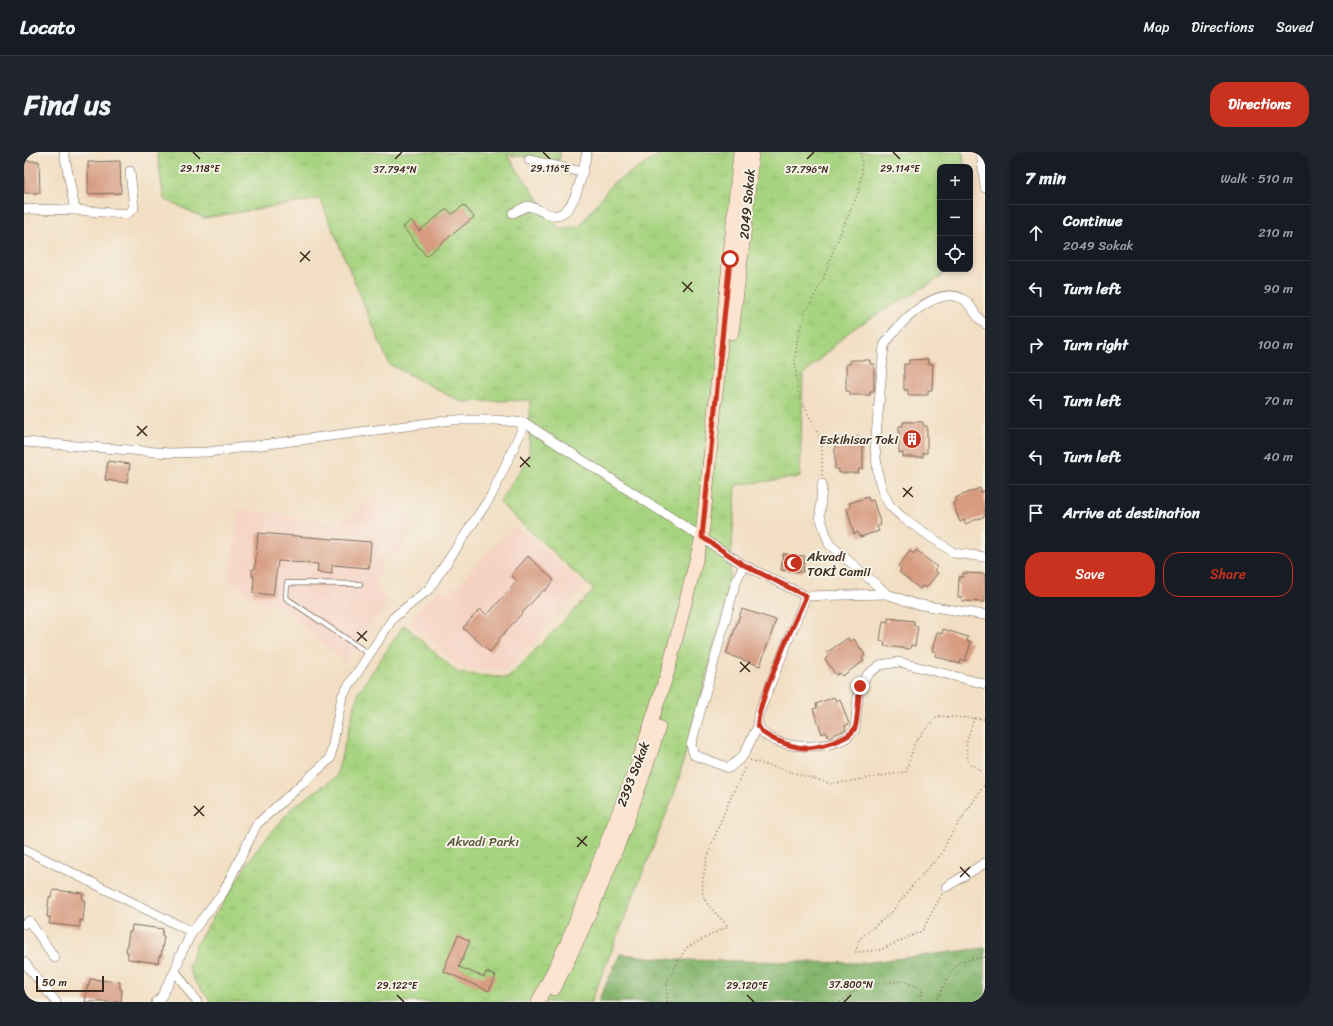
<!DOCTYPE html>
<html lang="en">
<head>
<meta charset="utf-8">
<style>
	:root { --surface:#171b24; --page:#20242c; --text:#f1f3f6; --muted:#9ea1a6; --line:#363941; --accent:#c8321e }
	body { margin:0; font-family:Sriracha,sans-serif; background:var(--page); color:var(--text) }
	.controls { position:absolute; right:12px; top:12px; display:grid; overflow:hidden; border-radius:8px; box-shadow:0 2px 6px #0003 }
	.controls button { width:36px; height:36px; display:grid; place-items:center; padding:0; border:0; border-bottom:1px solid var(--line); background:var(--surface); color:var(--text); font:20px sans-serif }
	.scale { position:absolute; left:12px; bottom:10px; width:68px; box-sizing:border-box; padding-left:4px; border:2px solid #3b2a1e; border-top:0; font-size:11px; line-height:14px; white-space:nowrap; color:#3b2a1e; -webkit-text-stroke:3px #f7f3e8; paint-order:stroke }
	.stop { position:absolute; width:12px; height:12px; margin:-9px; border:3px solid #c8321e; border-radius:50%; background:#fff }
	.stop.end { background:#c8321e; border-color:#fff; box-shadow:0 1px 4px #0008 }
	.list { margin:0; padding:0; list-style:none }
	h2 { display:flex; justify-content:space-between; align-items:center; height:52px; margin:0; padding:0 16px; font-size:17px }
	h2 small { font-size:13px; font-weight:400; color:var(--muted) }
	.list li { display:grid; grid-template-columns:26px 1fr auto; gap:12px; align-items:center; box-sizing:border-box; height:56px; padding:0 16px; border-top:1px solid var(--line) }
	.list b { display:block; font-size:15px; white-space:nowrap }
	.list p { margin:0; font-size:13px; white-space:nowrap; color:var(--muted) }
	.list em { font-size:13px; font-style:normal; color:var(--muted) }
	.actions { display:flex; gap:8px; padding:12px 16px }
	.actions a { flex:1; padding:9px 0; border:1px solid var(--accent); border-radius:16px; text-align:center; font-size:14px; color:var(--accent) }
	.actions .main { background:var(--accent); color:#fff }
	.icon { flex:none; width:22px; height:22px; fill:none; stroke:currentColor; stroke-width:2; stroke-linecap:round; stroke-linejoin:round }
	.map { position:relative; flex:none; width:961px; height:850px; overflow:hidden; border-radius:16px }
	header { display:flex; align-items:center; gap:24px; box-sizing:border-box; height:56px; padding:0 20px; background:var(--surface); border-bottom:1px solid var(--line) }
	header strong { font-size:19px }
	nav { display:flex; gap:22px; margin-inline-start:auto; font-size:14px }
	.intro { display:flex; align-items:center; justify-content:space-between; box-sizing:border-box; height:96px; padding:0 24px }
	h1 { margin:0; font-size:28px }
	.button { padding:10px 18px; border-radius:16px; background:var(--accent); color:#fff; font-size:14px; font-weight:700 }
	main { display:flex; gap:24px; padding:0 24px }
	aside { flex:1; background:var(--surface); border-radius:16px; box-shadow:0 2px 6px #0003 }
	.map>svg:first-child { display:block }
	.built { fill:#f6d2c3 }
	.forest { fill:url(#forest-crowns); stroke:#607046 }
	.park { fill:url(#park-tufts); stroke:#717f4f }
	.building { fill:#d79b81 }
	.lines { fill:none; stroke-linecap:round; stroke-linejoin:round }
	.service-casing { stroke:#7b6957; stroke-width:6 }
	.minor-casing { stroke:#7b6957; stroke-width:10 }
	.secondary-casing { stroke:#7b6957; stroke-width:14 }
	.path { stroke:#7b6957; stroke-width:1.5; stroke-dasharray:1 3; stroke-linecap:butt }
	.service { stroke:#fff; stroke-width:4.5 }
	.minor { stroke:#fff; stroke-width:9 }
	.secondary { stroke:#fde4d1; stroke-width:13 }
	.route { stroke:#c8321e; stroke-width:5 }
	.ticks { fill:none; stroke:#3b2a1e; stroke-width:1.5 }
	.labels { text-anchor:middle; dominant-baseline:central; stroke-width:4; stroke-linejoin:round; paint-order:stroke }
	.street-label { font-size:13px; fill:#3b2a1e; stroke:#f7f3e8 }
	.poi-label { font-size:13px; fill:#3b2a1e; stroke:#f7f3e8; text-anchor:end }
	.park-label { font-size:13px; fill:#565436; stroke:#f7f3e8 }
	.ticks-label { font-size:10px; text-anchor:middle; fill:#3b2a1e; stroke:#f7f3e8; stroke-width:4; stroke-linejoin:round; paint-order:stroke }
</style>
</head>
<body>
<header>
<strong>Locato</strong>
<nav><a>Map</a><a>Directions</a><a>Saved</a></nav>
</header>
<div class="intro"><h1>Find us</h1><a class="button">Directions</a></div>
<main>
<div class="map">
<svg width="961" height="850" viewBox="0 0 961 850">
	<defs>
		<pattern id="forest-crowns" width="20" height="18" patternUnits="userSpaceOnUse"><rect width="20" height="18" fill="#85b66e"/><path d="M2 6a3 3 0 1 1 6 0M12 15a3 3 0 1 1 6 0" fill="none" stroke="#6e945a"/></pattern>
		<pattern id="park-tufts" width="24" height="20" patternUnits="userSpaceOnUse"><rect width="24" height="20" fill="#a7d480"/><path d="M3 7l-1-3M5 7V3M7 7l1-3M15 17l-1-3M17 17v-4M19 17l1-3" fill="none" stroke="#91b66e"/></pattern>
	</defs>
	<rect width="100%" height="100%" fill="#f7f3e8"/>
	<filter id="ink" filterUnits="userSpaceOnUse"><feTurbulence type="fractalNoise" baseFrequency=".025" numOctaves="2"/><feDisplacementMap in="SourceGraphic" scale="8" xChannelSelector="R" yChannelSelector="G"/><feConvolveMatrix kernelMatrix="1 2 1 2 8 2 1 2 1" color-interpolation-filters="sRGB"/></filter>
	<filter id="wash" filterUnits="userSpaceOnUse"><feTurbulence type="fractalNoise" baseFrequency=".012" numOctaves="4" result="noise"/><feDisplacementMap in="SourceGraphic" scale="16" xChannelSelector="R" yChannelSelector="G"/><feGaussianBlur stdDeviation="0.9" result="paint"/><feColorMatrix in="noise" values="0 0 0 0 0 0 0 0 0 0 0 0 0 0 0 0 0 1.4 0 .05"/><feComposite in="paint" operator="in"/></filter>
	<g filter="url(#wash)">
		<rect width="100%" height="100%" fill="#f2dec2"/>
		<!-- built -->
		<g class="built">
			<polygon points="352,346 390,362 381,397 359,408 351,433 365,448 320,510 255,454 237,451 204,430 215,357 314,371"/>
			<polygon points="491,373 562,434 481,519 438,517 385,469 415,436 424,443"/>
		</g>
		<!-- forest -->
		<polygon class="forest" points="961,796 961,850 574,850 596,802 652,808 838,811"/>
		<!-- park -->
		<polygon class="park" points="133,0 537,0 535,8 483,3 536,78 556,74 588,32 634,4 635,0 939,0 940,15 916,15 916,117 920,117 917,125 827,178 779,223 776,325 712,333 705,440 651,640 567,850 187,850 171,829 164,816 171,794 233,697 269,655 312,625 334,541 380,473 434,521 484,526 570,438 475,350 505,306 506,248 437,250 365,212 296,47 180,66 140,47"/>
		<g id="blocks">
			<!-- building -->
			<g class="building">
				<polygon points="0,9 15,9 16,41 0,41"/>
				<polygon points="96,9 97,41 64,42 64,10"/>
				<polygon points="440,53 450,65 402,104 379,75 387,68 395,79 423,57 428,62"/>
				<polygon points="904,207 904,212 909,212 908,238 904,238 904,243 884,243 884,238 880,238 880,212 885,212 885,208"/>
				<polygon points="826,208 846,208 846,212 850,212 850,239 846,239 846,243 826,243 826,239 822,239 822,212 826,212"/>
				<polygon points="879,270 899,270 899,274 903,274 903,301 899,301 899,305 879,305 879,301 875,301 875,274 879,274"/>
				<polygon points="815,286 835,286 835,290 839,290 839,317 835,317 834,321 815,321 815,317 811,317 811,290 815,290"/>
				<polygon points="84,309 106,312 103,331 81,328"/>
				<polygon points="956,336 957,340 961,339 961,364 941,372 940,368 936,370 929,351 933,349 931,346"/>
				<polygon points="844,345 845,349 849,348 857,373 853,375 855,379 836,385 834,380 830,382 823,356 827,355 825,351"/>
				<polygon points="234,381 347,390 345,416 308,413 308,422 293,420 294,412 254,409 249,443 229,441 230,424 228,424 228,417 231,417"/>
				<polygon points="892,398 913,415 910,418 914,421 902,436 898,434 896,437 875,420 877,417 874,414 886,399 890,402"/>
				<polygon points="759,402 781,404 779,420 757,418"/>
				<polygon points="504,404 530,428 521,439 519,438 474,488 475,489 466,500 439,476 456,457 463,463 493,429 487,423"/>
				<polygon points="939,421 961,422 961,450 938,449 938,445 934,445 935,425 939,425"/>
				<polygon points="718,457 752,468 736,514 702,502"/>
				<polygon points="864,466 890,469 890,474 894,474 891,494 887,493 886,497 860,494 861,490 856,489 859,469 864,470"/>
				<polygon points="919,477 944,485 943,489 947,490 941,509 937,508 936,512 911,504 912,500 908,499 913,480 918,482"/>
				<polygon points="824,486 826,489 830,487 841,503 838,506 840,509 818,524 816,521 812,523 801,507 805,504 802,501"/>
				<polygon points="810,545 812,549 816,547 825,572 821,574 822,578 804,585 802,580 798,582 789,557 793,556 792,552"/>
				<polygon points="29,738 59,741 58,748 61,748 59,769 56,768 56,775 25,772 26,765 23,765 25,745 28,745"/>
				<polygon points="108,773 139,777 138,784 140,784 137,804 135,804 134,811 104,807 104,800 102,800 105,780 107,780"/>
				<polygon points="434,783 446,789 435,815 460,825 462,820 472,824 465,839 419,819"/>
				<polygon points="66,827 96,830 96,837 98,837 97,850 61,850 63,834 65,834"/>
			</g>
		</g>
	</g>
	<g filter="url(#ink)">
		<use href="#blocks" fill-opacity="0" stroke="#7b6957" stroke-width="1"/>
		<g class="lines">
			<!-- service casing -->
			<g class="service-casing">
				<polyline id="service" points="336,432 263,431 262,446 345,502"/>
			</g>
			<!-- minor casing -->
			<g class="minor-casing">
				<g id="minor">
					<polyline points="40,0 51,58"/>
					<polyline points="957,0 961,36"/>
					<polyline points="505,8 558,20"/>
					<polyline points="0,57 51,58 103,62 110,56 106,19"/>
					<path d="M489,61l14,-7c10,1 21,11 30,9 20,-3 26,-47 30,-63"/>
					<path d="M961,172c-10,-6 -13,-20 -22,-25 -27,-15 -67,26 -79,47l-9,102 3,27 5,18 7,13 12,11 52,36 31,4"/>
					<polyline points="0,290 146,301 184,300 428,268 473,268 501,271 720,413 782,444 863,442"/>
					<polyline points="798,332 796,364 805,392 863,442 891,452 961,463"/>
					<polyline points="720,413 712,429 667,593 670,603 705,616 719,604 734,574"/>
					<path d="M782,444l-48,119c0,3 -1,9 1,12 13,24 67,23 87,11 3,-2 6,-6 9,-9l4,-43 9,-12 12,-9 19,-3 86,22"/>
					<polyline points="0,697 168,780"/>
					<polyline points="922,735 961,711"/>
					<polyline points="0,772 5,769 31,806"/>
					<polyline points="0,810 32,850"/>
					<polyline points="151,819 173,850"/>
					<polyline points="132,850 136,847 151,819 156,804 168,780 200,739 233,672 306,607 318,544 369,466 405,437 467,344 501,271"/>
				</g>
			</g>
			<!-- secondary casing -->
			<g class="secondary-casing">
				<g id="secondary">
					<polyline points="708,181 722,67 728,0"/>
					<path d="M530,837c42,-83 78,-174 105,-262"/>
					<polyline points="514,850 543,791 614,611 644,519 678,385 716,0"/>
				</g>
			</g>
			<!-- path -->
			<g class="path">
				<polyline points="798,323 798,290 774,241 771,207 774,182 783,157 799,128 811,94 834,41 838,22 837,0"/>
				<polyline points="950,566 942,592 944,610 961,622"/>
				<polyline points="726,608 808,632 882,620 891,590 913,564 961,567"/>
				<polyline points="918,742 898,779 856,798 832,800 835,787 868,760 887,735 918,701 924,687 961,632"/>
				<path d="M643,850v-21l19,-33 42,-22c-6,-7 -21,-20 -24,-28 -10,-27 29,-104 41,-131"/>
				<polyline points="816,850 839,833 879,829 899,837 896,850"/>
				<polyline points="912,850 927,819 936,809 961,805"/>
			</g>
			<!-- service -->
			<use href="#service" class="service"/>
			<!-- minor -->
			<use href="#minor" class="minor"/>
			<!-- secondary -->
			<use href="#secondary" class="secondary"/>
		</g>
	</g>
	<g class="lines" filter="url(#ink)">
		<!-- route -->
		<path class="route" d="M706,107l-28,278 42,28 62,31c-10,23 -50,109 -48,128 2,14 35,23 47,24 12,0 45,-8 50,-20 3,-8 3,-31 5,-42"/>
	</g>
	<!-- ticks -->
	<path class="ticks" d="M169,0l7,7M519,0l7,7M869,0l7,7M371,7l7,-7M783,7l7,-7M276,100l10,9M276,110l10,-11M658,130l11,10M659,140l9,-10M113,274l10,10M113,284l10,-10M496,305l10,10M496,315l10,-10M879,336l10,9M879,345l9,-10M333,480l10,9M333,489l10,-10M716,510l10,10M716,520l10,-10M170,654l10,10M170,664l10,-10M553,685l10,9M553,695l10,-11M936,715l10,10M936,725l10,-10M373,843l7,7M723,843l7,7M820,850l7,-7"/>
	<!-- icons -->
	<defs>
		<g id="building-disc" transform="scale(1)"><circle r="9.5" fill="#c8321e" stroke="#f7f3e8"/><path d="M-4-6H4V6H1V3H-1V6H-4ZM-2.5-4.3h1.7v1.8h-1.7ZM.8-4.3h1.7v1.8H.8ZM-2.5-1h1.7V.8h-1.7ZM.8-1h1.7V.8H.8Z" fill="#fff"/></g>
		<g id="mosque-disc" transform="scale(1)"><circle r="9.5" fill="#c8321e" stroke="#f7f3e8"/><path d="M3.5-4.9A6 6 0 1 0 3.5 4.9A5 5 0 1 1 3.5-4.9Z" fill="#fff"/></g>
	</defs>
	<g fill-rule="evenodd">
		<use href="#building-disc" x="888" y="287"/>
		<use href="#mosque-disc" x="769" y="411"/>
	</g>
	<g class="labels">
		<!-- street labels -->
		<g class="street-label">
			<text transform="translate(723 52) rotate(-85)">2049 Sokak</text>
			<text transform="translate(609 622) rotate(-69)">2393 Sokak</text>
		</g>
		<!-- poi labels -->
		<g class="poi-label">
			<text x="874" y="287">Eskihisar Toki</text>
			<text x="783" y="404" text-anchor="start">Akvadi<tspan x="783" dy="15">TOKİ Camii</tspan></text>
		</g>
		<!-- park labels -->
		<g class="park-label">
			<text x="459" y="689">Akvadi Parkı</text>
		</g>
	</g>
	<g class="ticks-label">
		<text x="526" y="20">29.116°E</text>
		<text x="176" y="20">29.118°E</text>
		<text x="876" y="20">29.114°E</text>
		<text x="371" y="21">37.794°N</text>
		<text x="783" y="21">37.796°N</text>
		<text x="827" y="836">37.800°N</text>
		<text x="373" y="837">29.122°E</text>
		<text x="723" y="837">29.120°E</text>
	</g>
</svg>
<div class="controls">
<button>+</button>
<button>−</button>
<button><svg class="icon" aria-label="locate" viewBox="0 0 24 24"><circle cx="12" cy="12" r="6"/><path d="M12 2v4M12 18v4M2 12h4M18 12h4"/></svg></button>
</div>
<div class="scale">50 m</div>
<div class="stop" style="left:706px;top:107px"></div>
<div class="stop end" style="left:836px;top:534px"></div>
</div>
<aside>
<h2>7 min<small>Walk · 510 m</small></h2>
<ul class="list">
<li><svg class="icon" aria-label="ahead" viewBox="0 0 24 24"><path d="M12 20V5M6 11l6-6 6 6"/></svg><div><b>Continue</b><p>2049 Sokak</p></div><em>210 m</em></li>
<li><svg class="icon" aria-label="left" viewBox="0 0 24 24"><path d="M17 20v-9H6M10 6l-5 5 5 5"/></svg><div><b>Turn left</b></div><em>90 m</em></li>
<li><svg class="icon" aria-label="right" viewBox="0 0 24 24"><path d="M7 20v-9h11M14 6l5 5-5 5"/></svg><div><b>Turn right</b></div><em>100 m</em></li>
<li><svg class="icon" aria-label="left" viewBox="0 0 24 24"><path d="M17 20v-9H6M10 6l-5 5 5 5"/></svg><div><b>Turn left</b></div><em>70 m</em></li>
<li><svg class="icon" aria-label="left" viewBox="0 0 24 24"><path d="M17 20v-9H6M10 6l-5 5 5 5"/></svg><div><b>Turn left</b></div><em>40 m</em></li>
<li><svg class="icon" aria-label="arrive" viewBox="0 0 24 24"><path d="M6 21V4h12l-3 4 3 4H6"/></svg><div><b>Arrive at destination</b></div></li>
</ul>
<div class="actions"><a class="main">Save</a><a>Share</a></div>
</aside>
</main>
</body>
</html>
